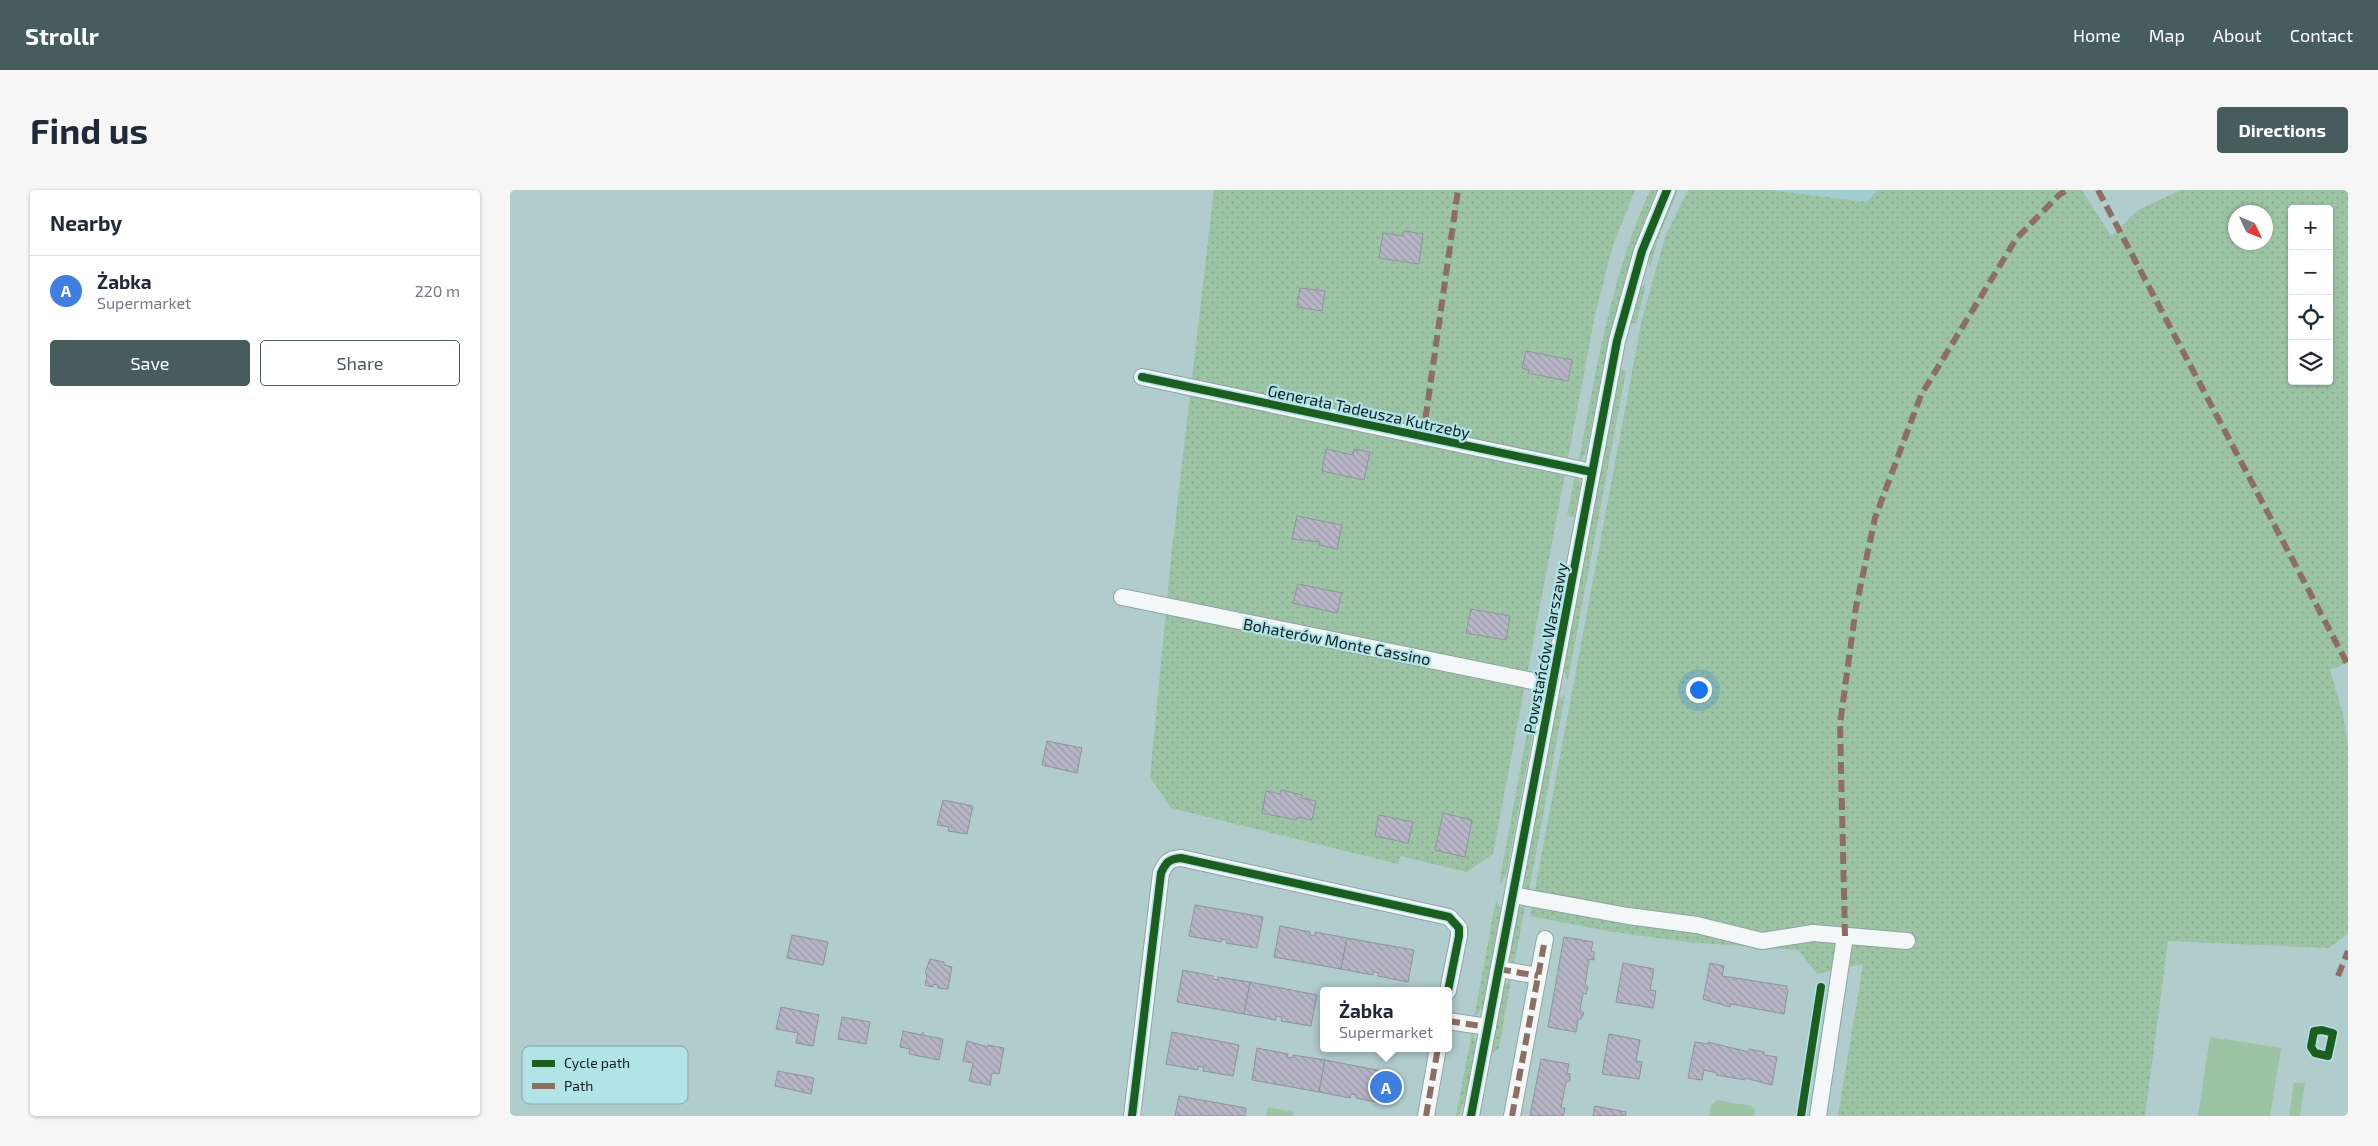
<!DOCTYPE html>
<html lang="en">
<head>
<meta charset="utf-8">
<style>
	:root { --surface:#fff; --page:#f6f6f7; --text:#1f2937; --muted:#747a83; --line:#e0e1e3; --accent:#465c5d }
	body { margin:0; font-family:"Exo 2",sans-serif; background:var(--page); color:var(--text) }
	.controls { position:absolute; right:15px; top:15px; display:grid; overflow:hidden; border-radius:5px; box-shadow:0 1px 4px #0004 }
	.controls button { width:45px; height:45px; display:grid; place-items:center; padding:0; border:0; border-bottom:1px solid var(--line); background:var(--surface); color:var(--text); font:25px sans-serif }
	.compass { position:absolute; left:1718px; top:15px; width:45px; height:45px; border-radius:50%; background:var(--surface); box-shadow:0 1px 4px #0004; rotate:134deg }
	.you { position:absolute; left:1188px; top:499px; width:18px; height:18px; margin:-12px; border:4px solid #fff; border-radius:50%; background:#1a73e8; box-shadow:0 0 0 8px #1a73e833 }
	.badge { display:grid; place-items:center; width:32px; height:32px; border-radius:50%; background:var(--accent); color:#fff; font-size:16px; font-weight:700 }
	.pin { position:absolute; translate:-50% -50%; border:2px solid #fff; box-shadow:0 1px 5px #0006 }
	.popup { position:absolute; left:810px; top:797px; width:132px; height:65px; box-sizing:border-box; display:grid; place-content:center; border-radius:5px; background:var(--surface); filter:drop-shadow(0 1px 4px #0005); font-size:16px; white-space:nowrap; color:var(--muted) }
	.popup b { font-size:19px; color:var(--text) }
	.popup::after { content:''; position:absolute; left:50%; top:100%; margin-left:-10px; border:10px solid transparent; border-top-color:var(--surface) }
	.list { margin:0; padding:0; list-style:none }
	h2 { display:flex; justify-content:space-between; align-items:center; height:65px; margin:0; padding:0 20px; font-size:21px }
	h2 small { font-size:16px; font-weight:400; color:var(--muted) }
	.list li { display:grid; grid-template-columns:32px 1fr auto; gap:15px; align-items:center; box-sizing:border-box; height:70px; padding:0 20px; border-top:1px solid var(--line) }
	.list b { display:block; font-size:19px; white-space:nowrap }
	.list p { margin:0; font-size:16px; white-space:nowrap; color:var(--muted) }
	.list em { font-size:16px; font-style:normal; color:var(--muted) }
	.actions { display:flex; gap:10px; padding:15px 20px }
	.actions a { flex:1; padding:11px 0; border:1px solid var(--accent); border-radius:5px; text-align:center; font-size:18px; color:var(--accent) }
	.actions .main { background:var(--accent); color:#fff }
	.icon { flex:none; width:28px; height:28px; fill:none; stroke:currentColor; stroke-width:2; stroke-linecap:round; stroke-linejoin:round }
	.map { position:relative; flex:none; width:1838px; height:926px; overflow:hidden; border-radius:5px }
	header { display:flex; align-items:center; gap:30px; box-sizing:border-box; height:70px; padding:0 25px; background:var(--accent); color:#fff }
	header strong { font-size:24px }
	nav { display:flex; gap:28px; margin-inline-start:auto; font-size:18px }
	.intro { display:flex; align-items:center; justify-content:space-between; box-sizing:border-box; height:120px; padding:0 30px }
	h1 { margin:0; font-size:35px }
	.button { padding:12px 22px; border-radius:5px; background:var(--accent); color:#fff; font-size:18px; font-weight:700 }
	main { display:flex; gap:30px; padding:0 30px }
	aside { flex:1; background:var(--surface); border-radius:5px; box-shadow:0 1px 4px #0004 }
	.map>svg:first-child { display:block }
	.built { fill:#a0cdcf }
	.grass { fill:url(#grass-dots); fill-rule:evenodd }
	.green { fill:#9cc3a4 }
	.building { fill:url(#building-back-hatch); stroke:#8c949a }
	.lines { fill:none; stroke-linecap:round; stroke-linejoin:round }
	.minor-casing { stroke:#8ea4a5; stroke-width:18 }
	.minor { stroke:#f3f7f8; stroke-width:16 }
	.quiet { stroke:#8d6e63; stroke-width:6; stroke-dasharray:12 6; stroke-linecap:butt }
	.cycleway-casing { stroke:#b2e3e7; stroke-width:11 }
	.cycleway { stroke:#1b5e20; stroke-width:8 }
	.labels { text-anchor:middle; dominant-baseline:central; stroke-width:4.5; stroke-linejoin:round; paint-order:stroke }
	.street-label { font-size:16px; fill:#0c1f21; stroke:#b2e3e7 }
	.key { fill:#b2e3e7; stroke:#80a8ac; stroke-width:1 }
	.key-label { font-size:14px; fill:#0c1f21 }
</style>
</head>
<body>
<header>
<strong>Strollr</strong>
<nav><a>Home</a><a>Map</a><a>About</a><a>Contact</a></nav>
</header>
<div class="intro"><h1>Find us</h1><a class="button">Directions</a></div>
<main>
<aside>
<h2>Nearby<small></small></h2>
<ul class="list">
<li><span class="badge" style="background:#3f7fe0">A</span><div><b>Żabka</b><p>Supermarket</p></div><em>220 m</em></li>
</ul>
<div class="actions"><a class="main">Save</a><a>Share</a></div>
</aside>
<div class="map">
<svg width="1838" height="926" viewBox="0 0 1838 926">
	<defs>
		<pattern id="grass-dots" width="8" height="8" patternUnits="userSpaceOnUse" patternTransform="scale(1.25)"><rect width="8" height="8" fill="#9cc3a4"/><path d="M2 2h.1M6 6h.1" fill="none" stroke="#85a78d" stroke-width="1.8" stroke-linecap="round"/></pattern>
		<pattern id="building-back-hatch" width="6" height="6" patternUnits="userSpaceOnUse" patternTransform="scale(1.25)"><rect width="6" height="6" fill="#b6b4c5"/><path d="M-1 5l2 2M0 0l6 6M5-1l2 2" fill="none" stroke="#9b9aa9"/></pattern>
	</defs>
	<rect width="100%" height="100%" fill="#b1cccd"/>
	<!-- built -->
	<polygon class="built" points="1259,0 1368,0 1357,12"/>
	<!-- grass -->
	<g class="grass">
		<polygon points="704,0 1125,0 1103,55 1085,125 983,664 957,682 890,666 888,674 661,618 640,587 661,369"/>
		<path d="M1140,0h7c-38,87 -53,171 -71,264l-7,7c17,-92 32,-185 71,-271z"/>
		<polygon points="1166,0 1168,0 1148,49 1140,78 1138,69"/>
		<path d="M1178,0h81l98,12 11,-12h204l29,46 27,-26 43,-20h167v473l-18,7 13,44 5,33v187l-19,14 -161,-7 -23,175h-307l25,-152 -46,10 -19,-24 -111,-8 -80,-11 -77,-15 112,-597 23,-82zM1782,19h37v172h-37zM1726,22h30v30h-30z"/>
		<polygon points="1136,94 1126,134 1119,133 1128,99"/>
		<polygon points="1109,179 1116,181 1058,490 1053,480"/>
		<polygon points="1065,285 1071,294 1064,327 1057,326"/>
		<polygon points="1049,372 1056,373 1037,476 1028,484"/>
		<polygon points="1025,499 1029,505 1029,511 996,686 989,695"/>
		<polygon points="1055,505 1019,701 1015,697 1013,691 1047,513 1050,508"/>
		<polygon points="986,710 991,719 973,817 964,828"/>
		<polygon points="1015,715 1004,776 999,768 1006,723 1010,717"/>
		<polygon points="1001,790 989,858 983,863 982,855 993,796"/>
		<path d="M962,842c11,16 -7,66 -13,84h-3z"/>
	</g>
	<!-- green -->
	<g class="green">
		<polygon points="1700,847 1771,858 1760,926 1688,926"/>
		<polygon points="1784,892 1795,893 1790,926 1779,926"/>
		<polygon points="1207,910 1241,916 1245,921 1244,926 1199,926 1201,915"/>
		<polygon points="758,917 783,922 783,926 756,926"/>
	</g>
	<!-- building -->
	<g class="building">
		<polygon points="894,41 913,44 909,74 869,68 873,43 893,46"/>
		<polygon points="790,98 815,101 812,121 787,117"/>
		<polygon points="1016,161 1062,170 1058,191 1018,183 1019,180 1012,178"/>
		<polygon points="816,259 843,265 844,259 860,262 854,290 812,281"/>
		<polygon points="787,326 832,335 827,359 809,355 810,352 782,349"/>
		<polygon points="788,394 832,403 827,423 783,413"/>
		<polygon points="961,419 1000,426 996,450 956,443"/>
		<polygon points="537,551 572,558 567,583 532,575"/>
		<polygon points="771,600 792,605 791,608 806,611 802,630 787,627 786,630 752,623 756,601 770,604"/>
		<polygon points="433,610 463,616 457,644 438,641 439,637 427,635"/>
		<polygon points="933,623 962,630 955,667 925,660"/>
		<polygon points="869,625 903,632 898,653 865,646"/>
		<polygon points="685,715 753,727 747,758 716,753 717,750 712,749 711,752 679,746"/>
		<polygon points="770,736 800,742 800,745 805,746 805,742 837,748 831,779 764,767"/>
		<polygon points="282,745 318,752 313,775 277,768"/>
		<polygon points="1054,747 1083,752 1081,761 1084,762 1084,770 1079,769 1075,795 1078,797 1076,804 1073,803 1070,820 1074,823 1071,829 1068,829 1066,842 1038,837"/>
		<polygon points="837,748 904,760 898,792 868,786 869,783 863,782 863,785 831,779"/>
		<polygon points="420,769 434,772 434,775 442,777 438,799 428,798 428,795 423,794 423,797 415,795 417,785 415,783"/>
		<polygon points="1113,773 1144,779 1140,800 1146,801 1143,818 1106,812"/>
		<polygon points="1200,773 1214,776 1212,786 1277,796 1276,799 1278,800 1274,824 1221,814 1220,817 1193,809"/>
		<polygon points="673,780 703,786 703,789 708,790 708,787 740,792 734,824 667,812"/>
		<polygon points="740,792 807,805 801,836 771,831 772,827 766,826 766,830 734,824"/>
		<polygon points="271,817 309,825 303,856 286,853 288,843 266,839"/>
		<polygon points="332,827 360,832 356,854 328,849"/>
		<polygon points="393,841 412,845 413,842 413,845 433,849 429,870 399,864 400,859 390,857"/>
		<polygon points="662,842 729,855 723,886 693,881 694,877 688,876 688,880 656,874"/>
		<polygon points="1099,844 1130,850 1126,871 1132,872 1129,889 1092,884"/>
		<polygon points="457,851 478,857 478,855 494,858 489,884 482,883 480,895 459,891 463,873 453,871"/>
		<polygon points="1185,852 1198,854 1198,852 1239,862 1239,859 1254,862 1254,865 1267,867 1262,895 1235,888 1235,890 1206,885 1207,883 1194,880 1192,890 1178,888"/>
		<polygon points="747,858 778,864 777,867 783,868 783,865 815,870 809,902 742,890"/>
		<polygon points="1031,869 1059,874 1057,883 1060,884 1060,891 1056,892 1051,918 1055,918 1053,926 1020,926"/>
		<polygon points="815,870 882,883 876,914 846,908 846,905 841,904 840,908 809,902"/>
		<polygon points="268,881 304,888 301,904 265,896"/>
		<polygon points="669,906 736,918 735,926 665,926"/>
		<polygon points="1085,916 1116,922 1115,926 1083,926"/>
	</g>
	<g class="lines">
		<!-- minor casing -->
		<g class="minor-casing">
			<g id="minor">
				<polyline points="632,187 1082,282"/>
				<polyline points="612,407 1042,495"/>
				<polyline points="1003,705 1118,726 1187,735 1252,751 1303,743 1397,751"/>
				<polyline points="989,779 1028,786"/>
				<polyline points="938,831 978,837"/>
				<path d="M622,926l29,-243c5,-11 8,-14 20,-15l268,59 10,11v8l-11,55"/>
				<polyline points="916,926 928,858"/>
				<polyline points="961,926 1107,151 1132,61 1157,0"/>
				<polyline points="1002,926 1035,749"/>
				<polyline points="1308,926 1335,746"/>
			</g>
		</g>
		<!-- minor -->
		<use href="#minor" class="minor"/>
		<!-- quiet -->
		<g class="quiet">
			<polyline points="1588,0 1838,475"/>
			<polyline points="913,246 948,0"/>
			<polyline points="1335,746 1330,534 1346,417 1365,328 1411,205 1506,49 1549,5 1557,0"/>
			<polyline points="989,779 1028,786"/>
			<polyline points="1828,786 1838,761"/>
			<polyline points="938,831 978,837"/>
			<polyline points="916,926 928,858"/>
			<polyline points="1002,926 1035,749"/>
		</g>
		<!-- cycleway casing -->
		<g class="cycleway-casing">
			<g id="cycleway">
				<polyline points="632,187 1082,282"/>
				<polygon points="1812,840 1823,843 1818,866 1805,863 1801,857 1804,841"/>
				<path d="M622,926l29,-243c5,-11 8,-14 20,-15l268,59 10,11v8l-11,55"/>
				<polyline points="961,926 1107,151 1132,61 1157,0"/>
				<polyline points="1291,926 1311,797"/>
			</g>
		</g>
		<!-- cycleway -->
		<use href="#cycleway" class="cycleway"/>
	</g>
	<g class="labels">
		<!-- street labels -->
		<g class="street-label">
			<text transform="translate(859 221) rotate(12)">Generała Tadeusza Kutrzeby</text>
			<text transform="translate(827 451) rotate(11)">Bohaterów Monte Cassino</text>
			<text transform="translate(1035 458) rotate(-79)">Powstańców Warszawy</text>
		</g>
	</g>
	<!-- legend -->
	<rect x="12" y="856" width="166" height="58" rx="8" class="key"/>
	<rect x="22" y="870" width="23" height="7" fill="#1b5e20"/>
	<rect x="22" y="893" width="23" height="6" fill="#8d6e63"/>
	<g class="key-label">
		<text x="54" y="878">Cycle path</text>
		<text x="54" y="901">Path</text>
	</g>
</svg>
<div class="controls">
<button>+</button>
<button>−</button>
<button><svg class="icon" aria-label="locate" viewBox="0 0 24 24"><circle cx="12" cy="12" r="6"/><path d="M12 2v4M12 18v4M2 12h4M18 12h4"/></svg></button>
<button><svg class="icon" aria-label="layers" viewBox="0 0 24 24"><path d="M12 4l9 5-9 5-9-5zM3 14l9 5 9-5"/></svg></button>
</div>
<svg class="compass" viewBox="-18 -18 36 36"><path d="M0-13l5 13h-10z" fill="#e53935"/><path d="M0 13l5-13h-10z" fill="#747a83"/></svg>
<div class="you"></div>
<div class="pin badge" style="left:876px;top:897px;background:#3f7fe0">A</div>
<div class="popup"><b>Żabka</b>Supermarket</div>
</div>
</main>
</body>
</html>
